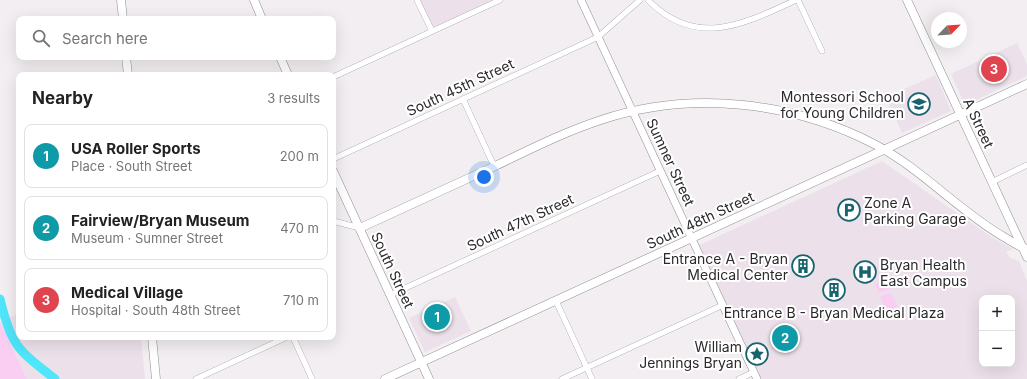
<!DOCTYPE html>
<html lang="en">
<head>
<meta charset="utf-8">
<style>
	:root { --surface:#fff; --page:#f6f6f6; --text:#222; --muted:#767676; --line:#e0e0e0; --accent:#b45309 }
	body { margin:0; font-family:Inter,sans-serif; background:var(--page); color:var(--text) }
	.controls { position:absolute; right:12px; bottom:12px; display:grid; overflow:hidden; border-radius:8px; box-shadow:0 4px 16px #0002 }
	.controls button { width:36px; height:36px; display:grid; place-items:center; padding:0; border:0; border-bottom:1px solid var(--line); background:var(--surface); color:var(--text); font:20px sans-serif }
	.compass { position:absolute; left:931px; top:12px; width:36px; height:36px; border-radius:50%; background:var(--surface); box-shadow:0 4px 16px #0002; rotate:65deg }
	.you { position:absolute; left:484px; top:177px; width:14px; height:14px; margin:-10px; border:3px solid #fff; border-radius:50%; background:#1a73e8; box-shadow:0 0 0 6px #1a73e833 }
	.badge { display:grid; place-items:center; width:26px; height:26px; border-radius:50%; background:var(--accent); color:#fff; font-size:13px; font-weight:700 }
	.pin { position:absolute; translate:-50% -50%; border:2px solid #fff; box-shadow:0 1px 4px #0006 }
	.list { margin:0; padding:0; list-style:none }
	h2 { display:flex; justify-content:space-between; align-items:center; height:52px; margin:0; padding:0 16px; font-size:17px }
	h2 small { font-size:13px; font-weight:400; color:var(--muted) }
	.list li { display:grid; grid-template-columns:26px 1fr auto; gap:12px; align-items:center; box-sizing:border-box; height:64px; margin:0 8px 8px; padding:0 8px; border:1px solid var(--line); border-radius:8px }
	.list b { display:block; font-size:15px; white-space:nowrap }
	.list p { margin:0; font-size:13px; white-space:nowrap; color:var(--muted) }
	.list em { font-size:13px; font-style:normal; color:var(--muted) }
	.icon { flex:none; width:22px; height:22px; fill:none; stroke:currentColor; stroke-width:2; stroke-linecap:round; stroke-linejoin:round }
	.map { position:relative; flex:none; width:1027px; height:379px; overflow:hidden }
	.search { position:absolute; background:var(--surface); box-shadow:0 4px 16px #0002; left:16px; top:16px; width:320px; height:44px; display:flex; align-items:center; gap:10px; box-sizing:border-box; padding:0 14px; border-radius:8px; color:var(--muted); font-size:15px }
	.panel { position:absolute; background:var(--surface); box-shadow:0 4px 16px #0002; left:16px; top:72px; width:320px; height:268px; border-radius:8px }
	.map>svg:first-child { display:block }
	.built { fill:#ece1ea; fill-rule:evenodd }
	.green { fill:#facef3 }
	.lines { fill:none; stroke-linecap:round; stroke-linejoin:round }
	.river { stroke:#4fe5fa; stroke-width:9 }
	.minor-casing { stroke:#918d90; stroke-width:6 }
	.tertiary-casing { stroke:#918d90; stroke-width:8 }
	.secondary-casing { stroke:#918d90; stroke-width:9 }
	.minor { stroke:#fff; stroke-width:5.5 }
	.tertiary { stroke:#fff; stroke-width:7 }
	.secondary { stroke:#fff; stroke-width:8 }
	.labels { text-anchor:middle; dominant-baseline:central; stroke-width:4; stroke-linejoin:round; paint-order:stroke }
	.street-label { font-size:14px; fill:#2b292b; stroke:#fff }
	.poi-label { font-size:14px; fill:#2b292b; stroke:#fff; text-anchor:end }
</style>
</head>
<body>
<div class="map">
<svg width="1027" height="379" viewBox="0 0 1027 379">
	<rect width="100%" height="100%" fill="#f2eef1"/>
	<!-- built -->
	<g class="built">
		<polygon points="417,0 500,0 432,31"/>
		<polygon points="1017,43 1027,64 1027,76 965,105 951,74"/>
		<polygon points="936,75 951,111 902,133 886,97"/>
		<path d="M882,161l108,75 23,13 -7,3 4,6 9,3 8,20v98h-270l-62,-132zM982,298h30v66h-30z"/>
		<polygon points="455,297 471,331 425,352 409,318"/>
		<polygon points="19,313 19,337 141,337 145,379 27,379 0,322"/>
	</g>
	<!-- green -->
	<g class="green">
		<polygon points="885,279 887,283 893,280 896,286 879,293 875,284"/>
		<polygon points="891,292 898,307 887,312 880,297"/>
		<polygon points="0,322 27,379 0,379"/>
	</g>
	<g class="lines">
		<!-- river -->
		<path class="river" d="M0,299c11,47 18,51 55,80"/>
		<!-- minor casing -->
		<g class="minor-casing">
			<g id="minor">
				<polyline points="417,0 432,31"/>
				<path d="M648,0c48,49 96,24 148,0"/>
				<polyline points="798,0 822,51"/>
				<polyline points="333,77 500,0"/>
				<polyline points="463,99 494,166"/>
				<polyline points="333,159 598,37 640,0"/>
				<polyline points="992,182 1027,165"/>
				<polyline points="333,221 360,228"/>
				<polyline points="390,295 660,171"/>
				<polyline points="556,301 592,379"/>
				<polyline points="293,337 312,379"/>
				<polyline points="196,379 287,337"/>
				<polyline points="562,379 723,305"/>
				<polyline points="739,379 754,372"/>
			</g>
		</g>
		<!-- tertiary casing -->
		<g class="tertiary-casing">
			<polyline id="tertiary" points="581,0 757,379"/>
		</g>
		<!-- secondary casing -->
		<g class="secondary-casing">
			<g id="secondary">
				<polyline points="121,0 123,19"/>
				<polyline points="254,0 262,19"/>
				<polyline points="907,0 1027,257"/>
				<polyline points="126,57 128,75"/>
				<polyline points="280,57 288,75"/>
				<polyline points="333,171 429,379"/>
				<path d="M360,228c44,-20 89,-41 133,-61 36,-17 71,-35 108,-47 90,-30 191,-19 275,25 47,25 83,66 128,92 7,4 15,10 23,12"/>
				<polyline points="152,337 156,379"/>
				<polyline points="385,379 1027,84"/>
			</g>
		</g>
		<!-- minor -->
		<use href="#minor" class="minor"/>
		<!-- tertiary -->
		<use href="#tertiary" class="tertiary"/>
		<!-- secondary -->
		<use href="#secondary" class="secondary"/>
	</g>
	<!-- icons -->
	<defs>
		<g id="school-ring" transform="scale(1.15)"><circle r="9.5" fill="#fff" stroke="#17636e" stroke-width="1.5"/><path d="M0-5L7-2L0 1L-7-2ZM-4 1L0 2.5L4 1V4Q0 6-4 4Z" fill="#17636e"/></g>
		<g id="parking-ring" transform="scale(1.15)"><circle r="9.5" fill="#fff" stroke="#17636e" stroke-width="1.5"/><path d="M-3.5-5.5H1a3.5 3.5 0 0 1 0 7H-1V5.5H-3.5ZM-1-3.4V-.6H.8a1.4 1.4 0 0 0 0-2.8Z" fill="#17636e"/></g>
		<g id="building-ring" transform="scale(1.15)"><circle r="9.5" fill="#fff" stroke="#17636e" stroke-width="1.5"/><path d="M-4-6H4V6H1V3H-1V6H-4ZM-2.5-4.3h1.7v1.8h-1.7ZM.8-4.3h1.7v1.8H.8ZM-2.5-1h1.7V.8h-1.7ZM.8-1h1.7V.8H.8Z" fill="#17636e"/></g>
		<g id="hospital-ring" transform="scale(1.15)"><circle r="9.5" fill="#fff" stroke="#17636e" stroke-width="1.5"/><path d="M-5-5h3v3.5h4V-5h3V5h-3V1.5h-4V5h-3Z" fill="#17636e"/></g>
		<g id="sight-ring" transform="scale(1.15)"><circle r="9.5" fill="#fff" stroke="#17636e" stroke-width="1.5"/><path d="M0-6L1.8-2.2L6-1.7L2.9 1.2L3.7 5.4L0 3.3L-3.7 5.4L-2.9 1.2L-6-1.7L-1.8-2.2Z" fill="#17636e"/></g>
	</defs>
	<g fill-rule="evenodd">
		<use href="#school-ring" x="919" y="104"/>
		<use href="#parking-ring" x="849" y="210"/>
		<use href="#building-ring" x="803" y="266"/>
		<use href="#hospital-ring" x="865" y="272"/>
		<use href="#building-ring" x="834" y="290"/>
		<use href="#sight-ring" x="757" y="354"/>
	</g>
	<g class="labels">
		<!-- street labels -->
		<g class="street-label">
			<text transform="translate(460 87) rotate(-25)">South 45th Street</text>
			<text transform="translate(979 123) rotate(65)">A Street</text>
			<text transform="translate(671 162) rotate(65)">Sumner Street</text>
			<text transform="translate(700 220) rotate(-25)">South 48th Street</text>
			<text transform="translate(520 222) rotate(-25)">South 47th Street</text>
			<text transform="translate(393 270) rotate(65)">South Street</text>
		</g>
		<!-- poi labels -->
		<g class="poi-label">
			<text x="904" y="96">Montessori School<tspan x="904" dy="16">for Young Children</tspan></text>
			<text x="864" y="202" text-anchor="start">Zone A<tspan x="864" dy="16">Parking Garage</tspan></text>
			<text x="788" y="258">Entrance A - Bryan<tspan x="788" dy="16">Medical Center</tspan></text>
			<text x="880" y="264" text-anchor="start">Bryan Health<tspan x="880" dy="16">East Campus</tspan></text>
			<text x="834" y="312" text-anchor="middle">Entrance B - Bryan Medical Plaza</text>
			<text x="742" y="346">William<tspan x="742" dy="16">Jennings Bryan</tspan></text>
		</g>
	</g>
</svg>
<div class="controls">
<button>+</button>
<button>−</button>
</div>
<svg class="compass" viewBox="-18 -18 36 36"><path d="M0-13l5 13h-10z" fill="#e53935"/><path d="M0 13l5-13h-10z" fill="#767676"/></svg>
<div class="you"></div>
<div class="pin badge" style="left:437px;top:317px;background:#0f9aa8">1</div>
<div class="pin badge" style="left:785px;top:338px;background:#0f9aa8">2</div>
<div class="pin badge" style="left:994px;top:69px;background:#e0444e">3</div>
<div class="search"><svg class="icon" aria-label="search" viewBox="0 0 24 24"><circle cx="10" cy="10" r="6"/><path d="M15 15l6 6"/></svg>Search here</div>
<section class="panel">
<h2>Nearby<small>3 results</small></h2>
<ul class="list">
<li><span class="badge" style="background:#0f9aa8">1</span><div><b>USA Roller Sports</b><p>Place · South Street</p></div><em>200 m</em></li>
<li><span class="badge" style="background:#0f9aa8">2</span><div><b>Fairview/Bryan Museum</b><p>Museum · Sumner Street</p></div><em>470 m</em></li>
<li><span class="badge" style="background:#e0444e">3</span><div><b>Medical Village</b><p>Hospital · South 48th Street</p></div><em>710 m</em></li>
</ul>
</section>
</div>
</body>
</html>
